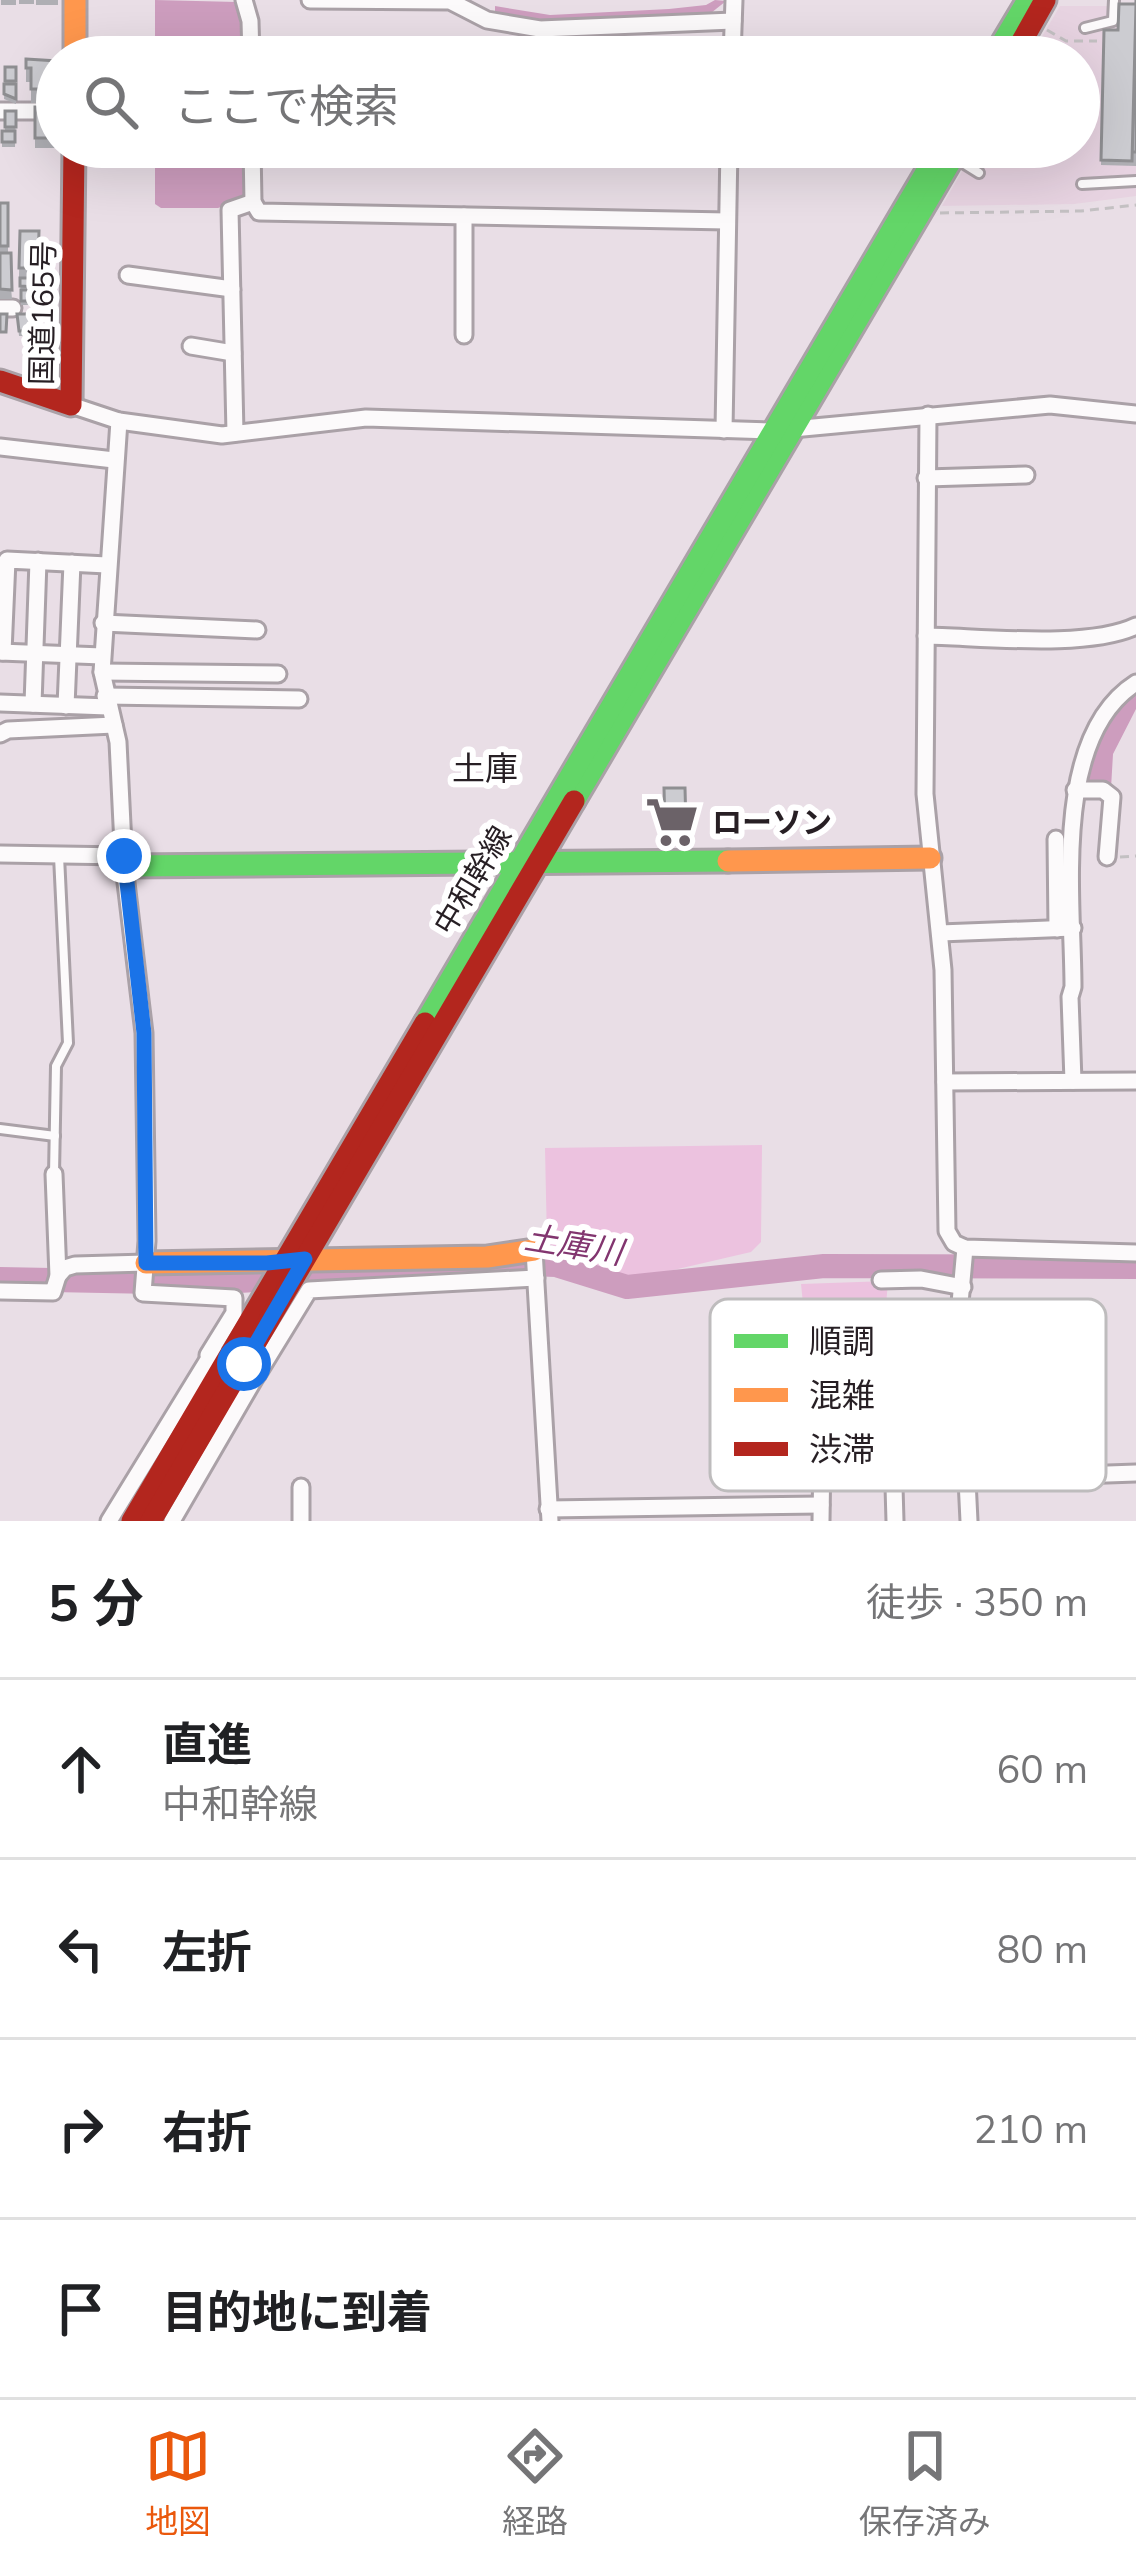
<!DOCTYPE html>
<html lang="ja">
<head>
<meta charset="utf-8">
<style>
	:root { --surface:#fff; --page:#f2f2f2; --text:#202124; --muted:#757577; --line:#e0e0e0; --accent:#ea580c }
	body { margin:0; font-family:Mulish,"Noto Sans JP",sans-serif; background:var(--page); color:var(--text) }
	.stop { position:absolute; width:36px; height:36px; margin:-27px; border:9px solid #1a73e8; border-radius:50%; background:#fff }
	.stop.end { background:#1a73e8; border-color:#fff; box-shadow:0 3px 12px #0008 }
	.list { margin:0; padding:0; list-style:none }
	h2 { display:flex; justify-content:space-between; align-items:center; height:156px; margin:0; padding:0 48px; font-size:51px }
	h2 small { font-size:39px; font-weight:400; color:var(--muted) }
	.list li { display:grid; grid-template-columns:78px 1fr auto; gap:36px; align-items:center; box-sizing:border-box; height:180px; padding:0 48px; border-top:3px solid var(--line) }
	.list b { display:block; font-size:45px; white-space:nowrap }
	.list p { margin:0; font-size:39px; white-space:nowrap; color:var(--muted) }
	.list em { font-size:39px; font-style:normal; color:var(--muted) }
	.icon { flex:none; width:66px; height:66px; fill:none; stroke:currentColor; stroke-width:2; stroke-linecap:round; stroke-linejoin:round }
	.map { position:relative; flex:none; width:1136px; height:1521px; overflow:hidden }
	.search { position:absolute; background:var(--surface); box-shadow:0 12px 48px #0002; left:36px; right:36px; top:36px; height:132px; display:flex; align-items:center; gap:30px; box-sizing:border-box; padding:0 42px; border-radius:66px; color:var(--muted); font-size:45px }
	.sheet { height:876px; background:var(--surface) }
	nav { display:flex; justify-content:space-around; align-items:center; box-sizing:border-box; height:168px; border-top:3px solid var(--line); background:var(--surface); font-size:33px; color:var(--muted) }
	nav a { display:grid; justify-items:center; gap:6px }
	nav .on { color:var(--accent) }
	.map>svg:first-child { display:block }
	.built { fill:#e7d3e1 }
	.green { fill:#ecc2df }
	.water { fill:#cd9dbe }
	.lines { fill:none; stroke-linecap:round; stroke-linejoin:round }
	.river { stroke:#cd9dbe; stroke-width:24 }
	.lane-casing { stroke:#aaa1a7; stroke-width:14 }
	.street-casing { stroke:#aaa1a7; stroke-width:21 }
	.fast-casing { stroke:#aaa1a7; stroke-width:27 }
	.slow-casing { stroke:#aaa1a7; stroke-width:27 }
	.jam-casing { stroke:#aaa1a7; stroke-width:27 }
	.path { stroke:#c3c0c2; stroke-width:3; stroke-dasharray:9 6; stroke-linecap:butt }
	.lane { stroke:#fcfafb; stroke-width:8 }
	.street { stroke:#fcfafb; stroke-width:15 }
	.fast { stroke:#63d668; stroke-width:21 }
	.slow { stroke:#ff974d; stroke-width:21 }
	.jam { stroke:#b3261e; stroke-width:21 }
	.wall { fill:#afafb4 }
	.building { fill:#ccccd1; stroke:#8f8f92; stroke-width:3 }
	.route { stroke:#1a73e8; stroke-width:15 }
	.labels { text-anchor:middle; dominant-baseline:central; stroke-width:12; stroke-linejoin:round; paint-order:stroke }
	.street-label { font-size:30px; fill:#271f24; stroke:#fff }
	.poi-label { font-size:30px; font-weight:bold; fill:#271f24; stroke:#fff; text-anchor:start }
	.neighbourhood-label { font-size:33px; fill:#271f24; stroke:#fff }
	.water-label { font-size:33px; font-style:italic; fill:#82356f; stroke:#fff }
	.key { fill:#fff; stroke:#bebcbd; stroke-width:3 }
	.key-label { font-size:33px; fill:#271f24 }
</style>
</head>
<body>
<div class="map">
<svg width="1136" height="1521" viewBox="0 0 1136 1521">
	<rect width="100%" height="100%" fill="#e9dee6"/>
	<!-- built -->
	<polygon class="built" points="1060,6 1136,6 1136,196 1074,204 942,206 976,147 1079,147 1079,57 1030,57"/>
	<!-- green -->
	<g class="green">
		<polygon points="762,1145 761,1242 751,1252 639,1278 613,1273 547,1243 545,1148"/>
		<polygon points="888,1281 882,1355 856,1357 855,1369 810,1372 801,1284"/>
	</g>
	<!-- water -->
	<g class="water">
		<polygon points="155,0 237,2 244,14 245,57 155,57"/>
		<polygon points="715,0 726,1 711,13 600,20 531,21 495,14 495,6 550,15 669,9 706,5"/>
		<polygon points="155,147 247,147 248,182 241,200 218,208 161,208 155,204"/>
		<path d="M1136,689v20l-23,45 -2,34 -28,-3c9,-36 22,-75 53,-96z"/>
	</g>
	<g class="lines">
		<!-- river -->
		<polyline class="river" points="0,1279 206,1283 529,1264 556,1265 627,1287 824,1266 1136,1267"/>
		<!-- lane casing -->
		<g class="lane-casing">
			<g id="lane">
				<polyline points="1085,28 1113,21 1114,0"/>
				<polyline points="1079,101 1084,101"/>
				<polyline points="955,158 979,173"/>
				<polyline points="1082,184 1136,181"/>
				<polyline points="0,1129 55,1136"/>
				<polyline points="54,1174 56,1066 68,1043 59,856"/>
			</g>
		</g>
		<!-- street casing -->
		<g class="street-casing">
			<g id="street">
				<polyline points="244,0 250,21 251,57"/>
				<polyline points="310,0 450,1 487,20 540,29 733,21"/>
				<polyline points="732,57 734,0"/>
				<polyline points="0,111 57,111"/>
				<polyline points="252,147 253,202 259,212 727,221"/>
				<polyline points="128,275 232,289"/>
				<polyline points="0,308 13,308"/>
				<polyline points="464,335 464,216"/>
				<polyline points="191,346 233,353"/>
				<polyline points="71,405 119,421 222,435 366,418 771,431 1050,405 1136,414"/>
				<polyline points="928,415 925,794 943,970 947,1231 954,1243 965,1248 1136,1253"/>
				<polyline points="119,421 102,672 118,742 124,866 144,1033 147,1241 143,1293 234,1298 234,1313 208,1355"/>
				<polyline points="724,430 729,147"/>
				<polyline points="235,433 230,210 253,202"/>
				<polyline points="0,447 114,460"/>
				<polyline points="926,478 1026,475"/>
				<polyline points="103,623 257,630"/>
				<path d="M926,636c56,1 162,13 210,-10"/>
				<polyline points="0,652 102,656"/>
				<polyline points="3,652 7,560 107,565"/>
				<polyline points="102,672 278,674"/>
				<polyline points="105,696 299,699"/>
				<polyline points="0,703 108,707"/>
				<polyline points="33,704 38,561"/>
				<polyline points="66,706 72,563"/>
				<polyline points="0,734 8,730 114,725"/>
				<polyline points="1075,790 1103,790 1112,797 1107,857"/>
				<polyline points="1056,839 1057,929"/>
				<polyline points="0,854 124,856"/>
				<polyline points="940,933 1073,928"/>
				<path d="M1073,1081l-3,-84 3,-10c0,-88 -22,-250 63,-304"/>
				<polyline points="945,1082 1136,1081"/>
				<polyline points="965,1248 959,1314 969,1521"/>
				<polyline points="534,1250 550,1521"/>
				<polyline points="58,1276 65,1268 75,1265 146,1263"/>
				<polyline points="881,1280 921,1279 963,1287"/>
				<polyline points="0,1291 53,1292 58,1276 54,1174"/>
				<polyline points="257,1375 309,1290 536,1278"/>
				<polyline points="893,1452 895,1521"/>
				<polyline points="969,1479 1136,1473"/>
				<polyline points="301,1487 301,1521"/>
				<polyline points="548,1509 821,1505"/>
				<polyline points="109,1521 214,1350"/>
				<polyline points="172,1521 259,1371"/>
				<polyline points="821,1521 822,1452 968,1452"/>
			</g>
		</g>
		<!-- fast casing -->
		<g class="fast-casing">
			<g id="fast">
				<polyline points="994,57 1028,0"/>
				<polyline points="574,801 959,147"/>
				<polyline points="124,866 728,861"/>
				<polyline points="425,1023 941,147"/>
			</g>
		</g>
		<!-- slow casing -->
		<g class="slow-casing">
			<g id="slow">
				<polyline points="75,0 75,57"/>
				<polyline points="728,861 930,858"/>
				<polyline points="146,1263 487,1257 534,1250"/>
			</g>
		</g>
		<!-- jam casing -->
		<g class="jam-casing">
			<g id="jam">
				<polyline points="1013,57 1045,0"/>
				<polyline points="0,381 71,405 74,147"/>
				<polyline points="132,1521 425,1023"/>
				<polyline points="151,1521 574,801"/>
			</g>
		</g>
		<!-- path -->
		<g class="path">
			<polyline points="1047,30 1066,41 1097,41"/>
			<polyline points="940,213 1081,211 1136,205"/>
			<polyline points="1120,857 1136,856"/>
		</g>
		<!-- lane -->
		<use href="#lane" class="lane"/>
		<!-- street -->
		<use href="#street" class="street"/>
		<!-- fast -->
		<use href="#fast" class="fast"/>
		<!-- slow -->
		<use href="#slow" class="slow"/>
		<!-- jam -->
		<use href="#jam" class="jam"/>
	</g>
	<!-- wall -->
	<g class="wall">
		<rect x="1" y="0" width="15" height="5"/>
		<rect x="19" y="0" width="15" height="4"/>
		<rect x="36" y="0" width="22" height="5"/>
		<polygon points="1136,0 1136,166 1101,165 1104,30 1118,30 1136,4"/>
		<polygon points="26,59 57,61 57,103 31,103 31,82 26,82"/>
		<polygon points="5,67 16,67 16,104 4,99"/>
		<rect x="35" y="107" width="22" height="41"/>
		<polygon points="5,111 16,111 15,147 2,147 2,131 5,131"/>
		<polygon points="0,203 8,203 8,253 12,299 0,299"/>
		<polygon points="20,231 39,231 38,278 19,277"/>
		<polygon points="20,278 36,278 36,305 21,305"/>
		<polygon points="17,314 35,314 35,336 19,336"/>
		<polygon points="664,788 685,788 686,840 665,841"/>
	</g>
	<!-- building -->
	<g class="building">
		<polygon points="1136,0 1136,152 1132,152"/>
		<polygon points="1119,4 1136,4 1132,161 1101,160 1104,30 1118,30"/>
		<polygon points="26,59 57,61 57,89 31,89 31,68 26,68"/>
		<rect x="5" y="67" width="11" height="14"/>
		<polygon points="4,84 16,84 16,99 4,94"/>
		<rect x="35" y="107" width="22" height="31"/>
		<rect x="5" y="111" width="11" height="16"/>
		<rect x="2" y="131" width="13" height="11"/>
		<rect x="0" y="203" width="8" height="43"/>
		<polygon points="20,231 39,231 38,268 19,268"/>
		<polygon points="0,253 11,253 12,290 0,289"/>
		<polygon points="20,278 36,278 36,287 20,286"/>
		<rect x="21" y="290" width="15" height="11"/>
		<polygon points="0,314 7,314 6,332 0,332"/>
		<polygon points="17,314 35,314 35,331 19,331"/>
		<polygon points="664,788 685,788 686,826 665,827"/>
	</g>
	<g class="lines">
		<!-- route -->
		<polyline class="route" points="124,856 144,1033 146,1263 267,1263 305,1259 244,1364"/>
	</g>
	<!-- icons -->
	<defs>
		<g id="supermarket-bare" transform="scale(4.14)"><path d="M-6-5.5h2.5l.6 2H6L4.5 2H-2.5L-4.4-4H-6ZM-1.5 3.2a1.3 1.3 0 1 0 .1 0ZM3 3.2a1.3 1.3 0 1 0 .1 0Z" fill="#6b6268" stroke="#fff" stroke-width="2.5" paint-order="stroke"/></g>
	</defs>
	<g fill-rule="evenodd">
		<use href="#supermarket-bare" x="672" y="822"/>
	</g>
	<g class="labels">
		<!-- street labels -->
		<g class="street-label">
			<text transform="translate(42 313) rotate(-89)">国道165号</text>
			<text transform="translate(472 880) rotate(-59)">中和幹線</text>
		</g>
		<!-- poi labels -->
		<g class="poi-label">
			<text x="712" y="822">ローソン</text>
		</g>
		<!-- neighbourhood labels -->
		<g class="neighbourhood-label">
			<text x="485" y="767">土庫</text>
		</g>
		<!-- water labels -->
		<g class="water-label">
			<text transform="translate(574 1244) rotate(9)">土庫川</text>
		</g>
	</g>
	<!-- legend -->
	<rect x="710" y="1299" width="396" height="192" rx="18" class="key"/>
	<rect x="734" y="1334" width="54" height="14" fill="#63d668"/>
	<rect x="734" y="1388" width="54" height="14" fill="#ff974d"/>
	<rect x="734" y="1442" width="54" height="14" fill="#b3261e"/>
	<g class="key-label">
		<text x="809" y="1353">順調</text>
		<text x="809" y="1407">混雑</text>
		<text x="809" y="1461">渋滞</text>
	</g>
</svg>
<div class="stop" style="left:244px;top:1364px"></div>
<div class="stop end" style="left:124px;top:856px"></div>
<div class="search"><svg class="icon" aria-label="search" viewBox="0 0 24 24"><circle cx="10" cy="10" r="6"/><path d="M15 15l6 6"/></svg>ここで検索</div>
</div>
<section class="sheet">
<h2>5 分<small>徒歩 · 350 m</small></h2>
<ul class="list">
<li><svg class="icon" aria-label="ahead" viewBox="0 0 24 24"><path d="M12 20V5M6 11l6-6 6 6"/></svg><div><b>直進</b><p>中和幹線</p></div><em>60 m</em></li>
<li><svg class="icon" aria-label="left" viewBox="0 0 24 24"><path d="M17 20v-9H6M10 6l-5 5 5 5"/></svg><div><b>左折</b></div><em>80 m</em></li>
<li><svg class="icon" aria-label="right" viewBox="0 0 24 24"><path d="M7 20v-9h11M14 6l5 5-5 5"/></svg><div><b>右折</b></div><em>210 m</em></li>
<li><svg class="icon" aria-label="arrive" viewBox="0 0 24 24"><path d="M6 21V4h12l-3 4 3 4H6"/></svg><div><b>目的地に到着</b></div></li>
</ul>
</section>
<nav>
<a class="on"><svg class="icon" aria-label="map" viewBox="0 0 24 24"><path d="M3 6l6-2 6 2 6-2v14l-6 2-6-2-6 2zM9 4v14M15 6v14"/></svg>地図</a>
<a><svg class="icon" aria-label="directions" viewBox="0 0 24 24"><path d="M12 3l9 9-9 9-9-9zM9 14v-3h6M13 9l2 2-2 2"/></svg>経路</a>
<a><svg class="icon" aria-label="saved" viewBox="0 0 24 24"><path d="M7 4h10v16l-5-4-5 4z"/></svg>保存済み</a>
</nav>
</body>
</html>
